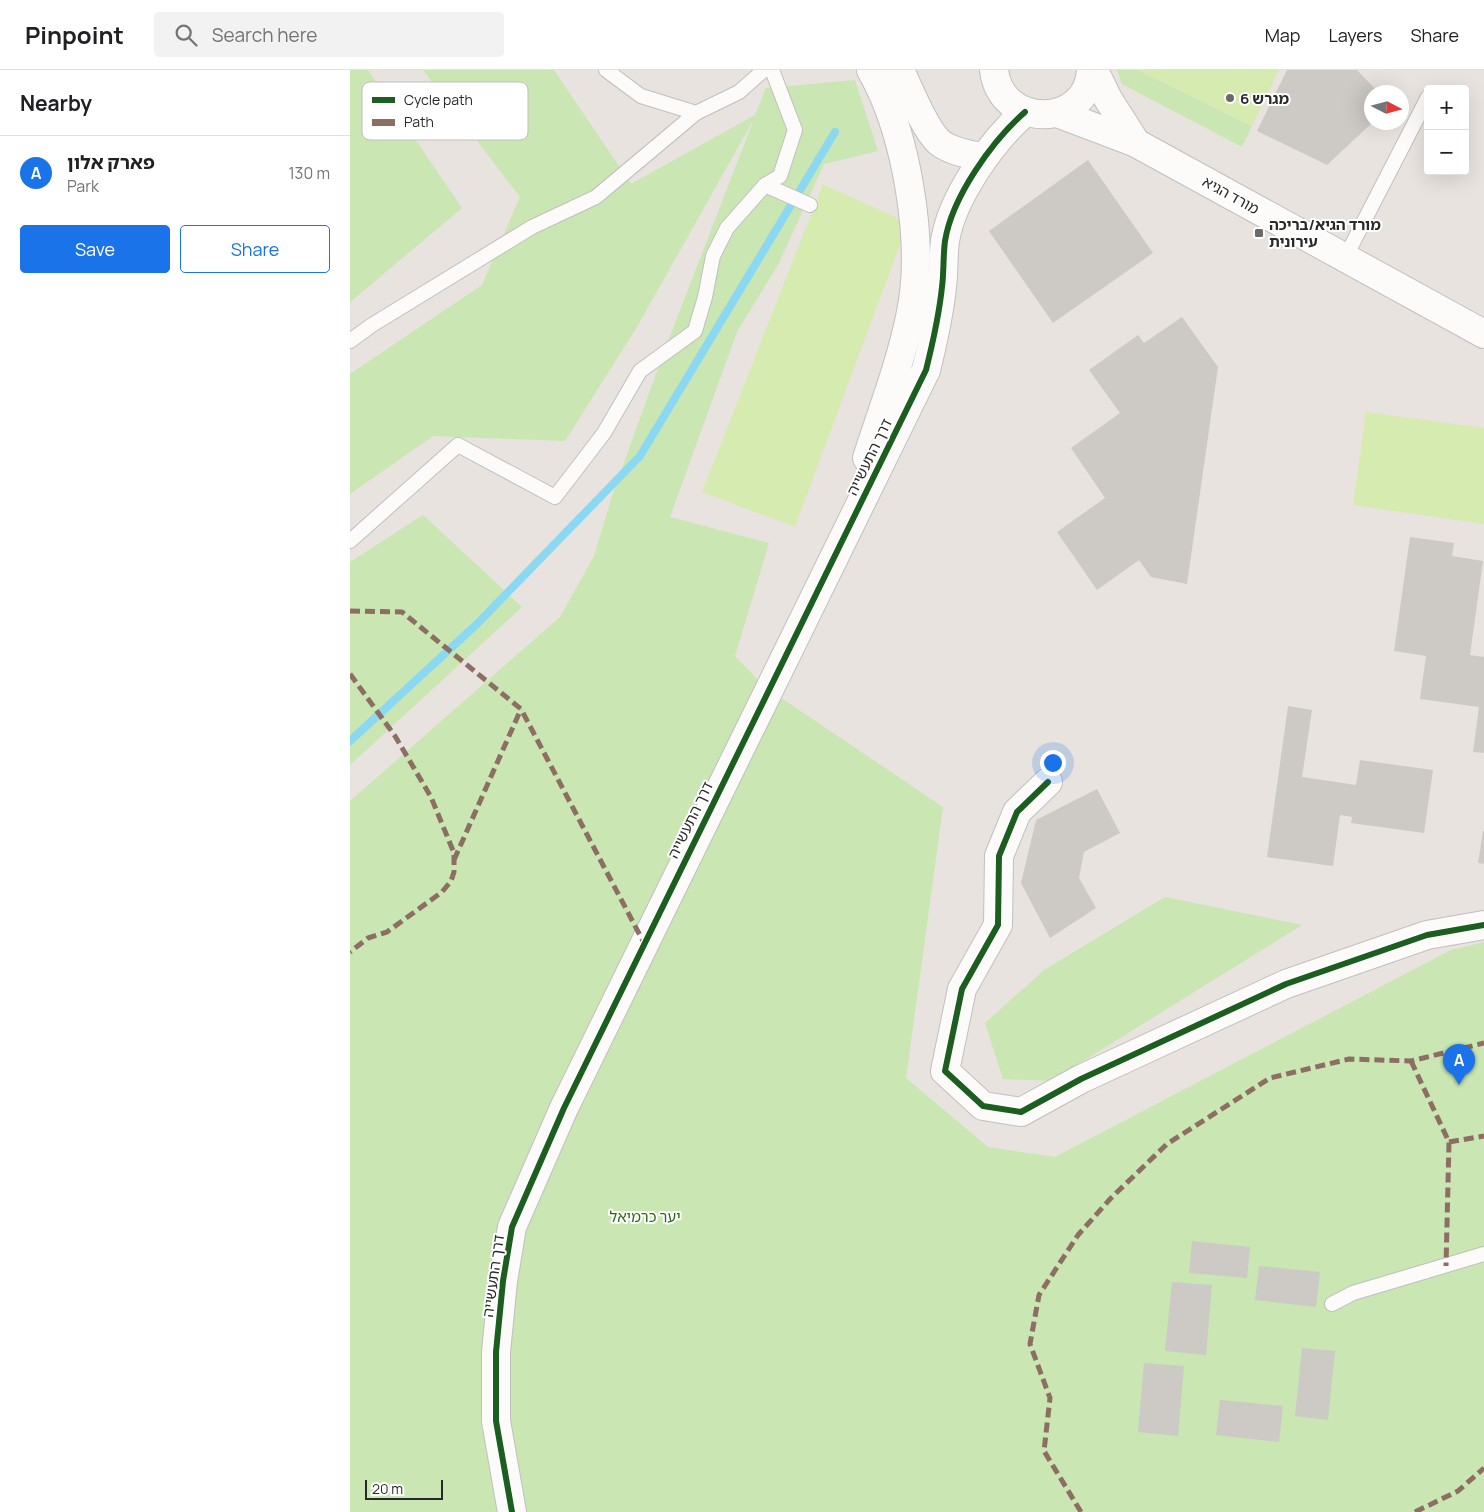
<!DOCTYPE html>
<html lang="en">
<head>
<meta charset="utf-8">
<style>
	:root { --surface:#fff; --page:#f2f2f2; --text:#202124; --muted:#757577; --line:#e0e0e0; --accent:#1a73e8 }
	body { margin:0; font-family:Manrope,"Noto Sans Hebrew",sans-serif; background:var(--page); color:var(--text) }
	.controls { position:absolute; right:15px; top:15px; display:grid; overflow:hidden; border-radius:5px; box-shadow:0 5px 20px #0002 }
	.controls button { width:45px; height:45px; display:grid; place-items:center; padding:0; border:0; border-bottom:1px solid var(--line); background:var(--surface); color:var(--text); font:25px sans-serif }
	.compass { position:absolute; left:1014px; top:15px; width:45px; height:45px; border-radius:50%; background:var(--surface); box-shadow:0 5px 20px #0002; rotate:96deg }
	.scale { position:absolute; left:15px; bottom:12px; width:78px; box-sizing:border-box; padding-left:5px; border:2px solid #292929; border-top:0; font-size:14px; line-height:18px; white-space:nowrap; color:#292929; -webkit-text-stroke:4px #fff; paint-order:stroke }
	.you { position:absolute; left:702px; top:692px; width:18px; height:18px; margin:-12px; border:4px solid #fff; border-radius:50%; background:#1a73e8; box-shadow:0 0 0 8px #1a73e833 }
	.badge { display:grid; place-items:center; width:32px; height:32px; border-radius:50%; background:var(--accent); color:#fff; font-size:16px; font-weight:700 }
	.pin { position:absolute; translate:-50% -41px; filter:drop-shadow(0 1px 2px #0008) }
	.pin::after { content:''; position:absolute; top:26px; width:18px; height:15px; background:inherit; clip-path:polygon(0 0,100% 0,50% 100%) }
	.list { margin:0; padding:0; list-style:none }
	h2 { display:flex; justify-content:space-between; align-items:center; height:65px; margin:0; padding:0 20px; font-size:21px }
	h2 small { font-size:16px; font-weight:400; color:var(--muted) }
	.list li { display:grid; grid-template-columns:32px 1fr auto; gap:15px; align-items:center; box-sizing:border-box; height:75px; padding:0 20px; border-top:1px solid var(--line) }
	.list b { display:block; font-size:19px; white-space:nowrap }
	.list p { margin:0; font-size:16px; white-space:nowrap; color:var(--muted) }
	.list em { font-size:16px; font-style:normal; color:var(--muted) }
	.actions { display:flex; gap:10px; padding:15px 20px }
	.actions a { flex:1; padding:11px 0; border:1px solid var(--accent); border-radius:5px; text-align:center; font-size:18px; color:var(--accent) }
	.actions .main { background:var(--accent); color:#fff }
	.icon { flex:none; width:28px; height:28px; fill:none; stroke:currentColor; stroke-width:2; stroke-linecap:round; stroke-linejoin:round }
	.map { position:relative; flex:none; width:1134px; height:1442px; overflow:hidden }
	header { display:flex; align-items:center; gap:30px; box-sizing:border-box; height:70px; padding:0 25px; background:var(--surface); border-bottom:1px solid var(--line) }
	header strong { font-size:24px }
	nav { display:flex; gap:28px; margin-inline-start:auto; font-size:18px }
	.search { width:350px; height:45px; background:var(--page); display:flex; align-items:center; gap:12px; box-sizing:border-box; padding:0 18px; border-radius:5px; color:var(--muted); font-size:19px }
	main { display:flex }
	aside { flex:1; background:var(--surface) }
	.map>svg:first-child { display:block }
	.green { fill:#c9e6b3 }
	.pitch { fill:#d6ebb0 }
	.lines { fill:none; stroke-linecap:round; stroke-linejoin:round }
	.stream { stroke:#8ad8f2; stroke-width:8 }
	.building { fill:#cdc9c5 }
	.lane-casing { stroke:#c1bfc0; stroke-width:16 }
	.street-casing { stroke:#c1bfc0; stroke-width:30 }
	.secondary-casing { stroke:#c1bfc0; stroke-width:30 }
	.lane { stroke:#fcfbfa; stroke-width:14 }
	.street { stroke:#fcfbfa; stroke-width:28 }
	.secondary { stroke:#fcfbfa; stroke-width:28 }
	.quiet { stroke:#8d6e63; stroke-width:5; stroke-dasharray:10 5; stroke-linecap:butt }
	.cycleway-casing { stroke:#fff; stroke-width:9 }
	.cycleway { stroke:#1b5e20; stroke-width:6 }
	.poi-dot { fill:#6c6a68; stroke:#fff; stroke-width:2 }
	.labels { text-anchor:middle; dominant-baseline:central; stroke-width:4; stroke-linejoin:round; paint-order:stroke }
	.poi-label { font-size:15px; font-weight:bold; fill:#292929; stroke:#fff; text-anchor:start }
	.street-label { font-size:15px; fill:#292929; stroke:#fff }
	.park-label { font-size:15px; fill:#266c13; stroke:#fff }
	.key { fill:#fff; stroke:#bfbfbf; stroke-width:1 }
	.key-label { font-size:14px; fill:#292929 }
</style>
</head>
<body>
<header>
<strong>Pinpoint</strong>
<div class="search"><svg class="icon" aria-label="search" viewBox="0 0 24 24"><circle cx="10" cy="10" r="6"/><path d="M15 15l6 6"/></svg>Search here</div>
<nav><a>Map</a><a>Layers</a><a>Share</a></nav>
</header>
<main>
<aside>
<h2>Nearby<small></small></h2>
<ul class="list">
<li><span class="badge">A</span><div><b>פארק אלון</b><p>Park</p></div><em>130 m</em></li>
</ul>
<div class="actions"><a class="main">Save</a><a>Share</a></div>
</aside>
<div class="map">
<svg width="1134" height="1442" viewBox="0 0 1134 1442">
	<rect width="100%" height="100%" fill="#e8e3de"/>
	<!-- green -->
	<g class="green">
		<polygon points="0,0 18,0 112,138 0,232"/>
		<polygon points="73,0 204,0 281,114 405,45 416,18 505,10 528,81 474,94 429,193 387,262 320,447 419,473 385,586 415,617 593,737 556,1008 638,1077 705,1087 1101,880 1134,872 1134,1442 0,1442 0,731 210,547 244,486 262,426 315,279 404,49 287,257 215,371 83,366 0,424 0,304 132,215 170,127"/>
		<polygon points="767,0 788,0 902,56 892,77 772,14"/>
		<polygon points="73,445 172,537 0,695 0,492"/>
		<polygon points="815,827 952,855 701,1011 653,1009 635,953 694,900"/>
	</g>
	<!-- pitch -->
	<g class="pitch">
		<polygon points="788,0 929,0 902,56"/>
		<polygon points="473,114 558,153 445,457 352,422"/>
		<polygon points="1016,342 1134,358 1134,454 1003,435"/>
	</g>
	<g class="lines">
		<!-- stream -->
		<polyline class="stream" points="0,671 128,553 290,386 485,62"/>
	</g>
	<!-- building -->
	<g class="building">
		<polygon points="937,0 1007,0 1028,22 1022,22 1022,53 977,95 907,61"/>
		<polygon points="738,90 803,183 703,253 639,161"/>
		<polygon points="832,247 868,297 837,514 801,507 789,490 747,520 707,462 755,428 721,378 770,343 739,300 788,265 794,273"/>
		<polygon points="1060,467 1104,473 1102,486 1133,491 1120,585 1134,587 1134,683 1123,682 1129,637 1070,629 1076,586 1044,581"/>
		<polygon points="938,636 962,640 952,707 1006,715 1010,690 1083,700 1074,763 1001,753 1002,747 990,745 983,796 917,787"/>
		<polygon points="747,719 770,763 734,782 729,808 746,838 700,868 671,813 686,750"/>
		<polygon points="1133,761 1134,761 1134,794 1128,793"/>
		<polygon points="842,1171 900,1177 897,1208 839,1203"/>
		<polygon points="909,1196 970,1202 966,1237 905,1230"/>
		<polygon points="822,1212 862,1215 856,1285 815,1281"/>
		<polygon points="952,1278 985,1281 978,1350 945,1346"/>
		<polygon points="794,1293 834,1296 828,1366 788,1362"/>
		<polygon points="870,1330 933,1336 929,1372 866,1365"/>
	</g>
	<g class="lines">
		<!-- lane casing -->
		<g class="lane-casing">
			<g id="lane">
				<polyline points="256,0 291,26 346,43 389,22 414,0"/>
				<polyline points="422,0 445,60 430,106 415,115 460,135"/>
				<polyline points="995,188 1078,27"/>
				<polyline points="0,271 22,255 182,157 246,127 346,43"/>
				<polyline points="0,471 108,375 205,427 254,363 290,301 345,261 355,227 363,186 377,158 415,115"/>
				<polyline points="982,1234 1003,1223 1134,1184"/>
			</g>
		</g>
		<!-- street casing -->
		<g class="street-casing">
			<g id="street">
				<polyline points="744,0 758,29 786,73"/>
				<polyline points="707,43 786,73 1134,264"/>
				<polyline points="698,712 667,742 649,786 648,855 612,919 595,1001 633,1036 671,1042 731,1009 936,914 1077,865 1134,855"/>
			</g>
		</g>
		<!-- secondary casing -->
		<g class="secondary-casing">
			<g id="secondary">
				<path d="M550,0c9,19 24,58 39,72 11,9 31,13 44,15"/>
				<path d="M644,0c7,60 94,58 97,0"/>
				<path d="M517,388c15,-47 33,-93 43,-141 16,-71 -3,-184 -39,-247"/>
				<path d="M162,1442l-16,-91v-69l7,-71 9,-54 52,-119 362,-738c7,-28 13,-55 16,-83 2,-15 1,-31 3,-46 7,-44 47,-100 80,-129"/>
			</g>
		</g>
		<!-- lane -->
		<use href="#lane" class="lane"/>
		<!-- street -->
		<use href="#street" class="street"/>
		<!-- secondary -->
		<use href="#secondary" class="secondary"/>
		<!-- quiet -->
		<g class="quiet">
			<polyline points="0,541 52,542 171,639 294,873"/>
			<polyline points="0,604 45,666 81,727 104,783 104,802 101,811 92,822 37,862 18,868 0,882"/>
			<polyline points="104,790 171,639"/>
			<polyline points="1061,991 1099,1072 1096,1196"/>
			<polyline points="1099,1072 1134,1066"/>
			<polyline points="731,1442 694,1381 700,1328 680,1274 689,1225 728,1165 761,1128 817,1074 920,1008 999,989 1061,991 1134,973"/>
			<polyline points="1065,1442 1108,1421 1134,1398"/>
		</g>
		<!-- cycleway casing -->
		<g class="cycleway-casing">
			<g id="cycleway">
				<polyline points="698,712 667,742 649,786 648,855 612,919 595,1001 633,1036 671,1042 731,1009 936,914 1077,865 1134,855"/>
				<path d="M162,1442l-16,-91v-69l7,-71 9,-54 52,-119 362,-738c7,-28 13,-55 16,-83 2,-15 1,-31 3,-46 7,-44 47,-100 80,-129"/>
			</g>
		</g>
		<!-- cycleway -->
		<use href="#cycleway" class="cycleway"/>
	</g>
	<!-- markers -->
	<g class="poi-dot">
		<circle cx="880" cy="28" r="5"/>
		<rect x="904" y="158" width="10" height="10" rx="2.5"/>
	</g>
	<g class="labels">
		<!-- poi labels -->
		<g class="poi-label">
			<text x="890" y="28">מגרש 6</text>
			<text x="919" y="154">מורד הגיא/בריכה<tspan x="919" dy="17">עירונית</tspan></text>
		</g>
		<!-- street labels -->
		<g class="street-label">
			<text transform="translate(881 125) rotate(29)">מורד הגיא</text>
			<text transform="translate(519 387) rotate(-64)">דרך התעשייה</text>
			<text transform="translate(340 750) rotate(-64)">דרך התעשייה</text>
			<text transform="translate(143 1206) rotate(-82)">דרך התעשייה</text>
		</g>
		<!-- park labels -->
		<g class="park-label">
			<text x="295" y="1146">יער כרמיאל</text>
		</g>
	</g>
	<!-- legend -->
	<rect x="12" y="12" width="166" height="58" rx="8" class="key"/>
	<rect x="22" y="27" width="23" height="6" fill="#1b5e20"/>
	<rect x="22" y="49" width="23" height="7" fill="#8d6e63"/>
	<g class="key-label">
		<text x="54" y="35">Cycle path</text>
		<text x="54" y="57">Path</text>
	</g>
</svg>
<div class="controls">
<button>+</button>
<button>−</button>
</div>
<svg class="compass" viewBox="-18 -18 36 36"><path d="M0-13l5 13h-10z" fill="#e53935"/><path d="M0 13l5-13h-10z" fill="#757577"/></svg>
<div class="scale">20 m</div>
<div class="you"></div>
<div class="pin badge" style="left:1109px;top:1015px">A</div>
</div>
</main>
</body>
</html>
